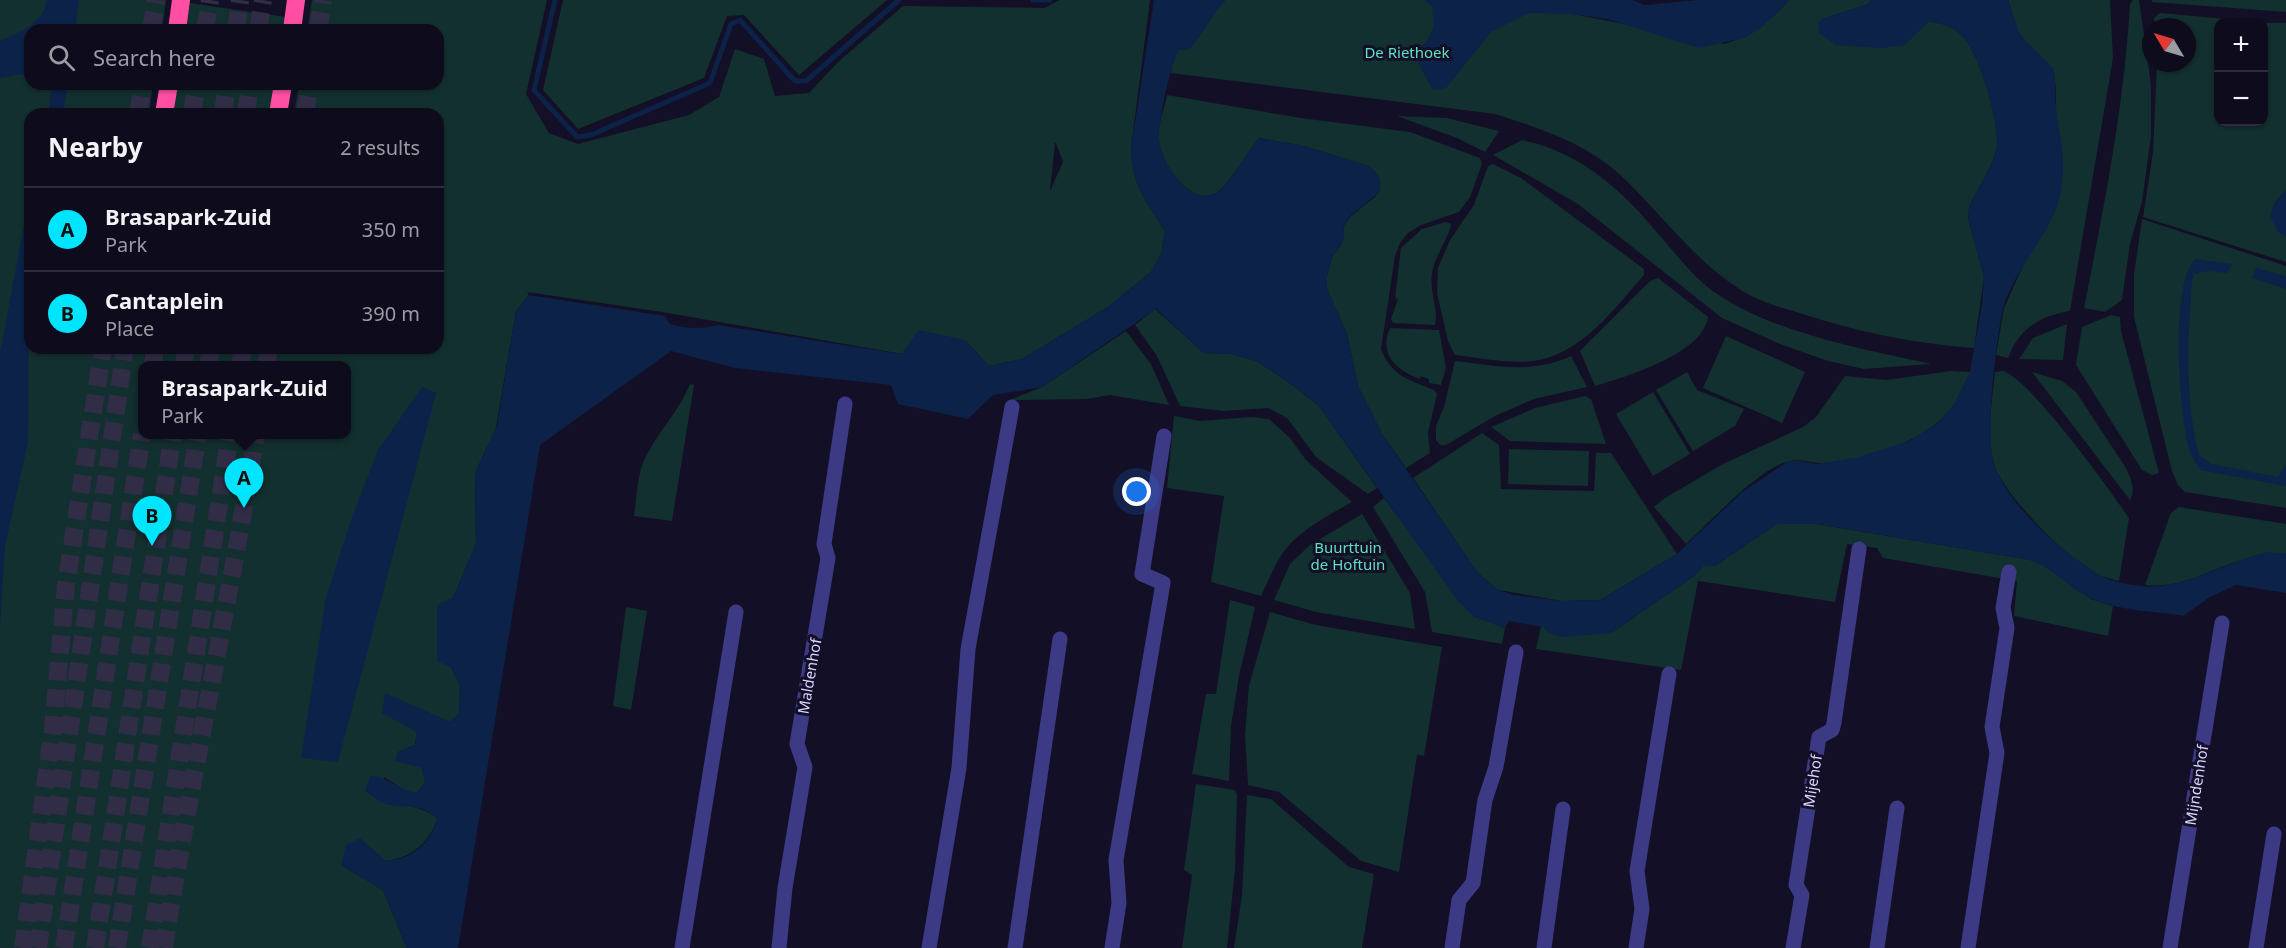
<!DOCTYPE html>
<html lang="en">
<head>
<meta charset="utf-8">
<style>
	:root { --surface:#0e0b1c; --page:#171425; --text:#f1f3f6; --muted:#9b9ba3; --line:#2e2b3b; --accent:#00e5ff }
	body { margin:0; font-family:"Noto Sans",sans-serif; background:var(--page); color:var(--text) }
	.controls { position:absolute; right:18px; top:18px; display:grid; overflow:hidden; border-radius:12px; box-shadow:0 2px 4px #0004 }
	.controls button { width:54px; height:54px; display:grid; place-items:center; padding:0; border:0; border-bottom:2px solid var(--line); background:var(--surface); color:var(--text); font:30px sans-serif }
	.compass { position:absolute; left:2142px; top:18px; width:54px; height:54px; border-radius:50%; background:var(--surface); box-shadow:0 2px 4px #0004; rotate:308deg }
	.you { position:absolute; left:1137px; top:492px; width:21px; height:21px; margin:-15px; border:4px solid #fff; border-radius:50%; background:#1a73e8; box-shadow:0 0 0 9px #1a73e833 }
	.badge { display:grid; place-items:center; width:39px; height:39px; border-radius:50%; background:var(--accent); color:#111; font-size:20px; font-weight:700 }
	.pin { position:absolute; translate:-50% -50px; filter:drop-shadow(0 2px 3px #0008) }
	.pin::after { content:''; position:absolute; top:32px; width:21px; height:18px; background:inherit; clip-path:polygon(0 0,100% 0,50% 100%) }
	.popup { position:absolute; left:138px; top:361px; width:213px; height:78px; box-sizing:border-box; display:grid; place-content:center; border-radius:12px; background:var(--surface); filter:drop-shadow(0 2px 4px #0005); font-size:20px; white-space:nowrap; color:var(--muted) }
	.popup b { font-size:22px; color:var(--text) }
	.popup::after { content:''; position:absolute; left:50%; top:100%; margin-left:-12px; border:12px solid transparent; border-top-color:var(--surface) }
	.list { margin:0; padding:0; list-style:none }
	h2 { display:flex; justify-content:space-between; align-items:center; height:78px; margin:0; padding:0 24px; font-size:26px }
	h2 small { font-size:20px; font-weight:400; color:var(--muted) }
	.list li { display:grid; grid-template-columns:39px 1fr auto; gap:18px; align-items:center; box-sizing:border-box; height:84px; padding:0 24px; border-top:2px solid var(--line) }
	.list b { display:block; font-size:22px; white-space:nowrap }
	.list p { margin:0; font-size:20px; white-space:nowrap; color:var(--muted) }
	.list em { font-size:20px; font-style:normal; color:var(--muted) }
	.icon { flex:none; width:33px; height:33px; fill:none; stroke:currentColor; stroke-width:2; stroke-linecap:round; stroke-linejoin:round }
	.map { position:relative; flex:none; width:2286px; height:948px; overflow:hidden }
	.search { position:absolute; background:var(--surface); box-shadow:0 2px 4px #0004; left:24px; top:24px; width:420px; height:66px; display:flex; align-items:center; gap:15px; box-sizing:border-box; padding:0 21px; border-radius:18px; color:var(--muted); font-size:22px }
	.panel { position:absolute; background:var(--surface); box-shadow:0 2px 4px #0004; left:24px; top:108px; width:420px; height:246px; border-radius:18px }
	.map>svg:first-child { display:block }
	.green { fill:#12302f; fill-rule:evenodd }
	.water { fill:#0c2248 }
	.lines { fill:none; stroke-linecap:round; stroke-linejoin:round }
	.stream { stroke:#0c2248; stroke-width:5 }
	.highway-tunnel { stroke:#312d47; stroke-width:18; stroke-dasharray:18 9; stroke-linecap:butt }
	.street { stroke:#3d3a85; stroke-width:15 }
	.highway { stroke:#ff4fa3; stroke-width:18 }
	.labels { text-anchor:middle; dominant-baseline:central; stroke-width:6; stroke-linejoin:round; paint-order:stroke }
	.park-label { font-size:15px; fill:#5fe0c0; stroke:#130f26 }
	.street-label { font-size:15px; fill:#d9d4ff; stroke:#130f26 }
</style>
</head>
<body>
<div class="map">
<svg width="2286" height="948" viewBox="0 0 2286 948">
	<rect width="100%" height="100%" fill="#130f26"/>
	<!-- green -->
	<g class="green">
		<path d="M0,0h166l-4,30h-132v54h123l-4,30h-119v234h408v-234h-144l5,-30h139v-54h-131l5,-30h235l-21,94 23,39 29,11 111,-29 30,-18 16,-48 29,10 11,37 34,-3 29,-31 65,-56 142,2 14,-8h91l-19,148c2,41 14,50 34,83l-4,23 -10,18 -43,35 -86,52 -33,7 -24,-26 -63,14 -240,-42 -135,-20 2,3 -13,16 -20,117 -21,45 1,71 -23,54 -2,69 9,19 -1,28 -9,8 -65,-28 21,31 11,7 -2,13 -17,7 24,16 3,15 -8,10 -11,-2 -22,-14 1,27c20,1 36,2 53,14 -18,48 -53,43 -97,47l42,25 24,58h-407zM1056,143l7,19 -13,29 5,-48zM142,366h204v68h-204z"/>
		<polygon points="563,0 887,0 799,75 744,15 727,16 704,78 578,129 543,90"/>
		<path d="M1183,0h411l-21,14 151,30c28,-8 45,-22 65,-44h81l-1,4 -47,15 97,11 9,-8c14,0 26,5 36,16 16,18 35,83 33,106 -1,18 -21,47 -28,64l-1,10 16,59 -10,71c-61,-4 -120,-17 -178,-36 -20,-6 -41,-12 -58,-24 -48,-31 -79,-78 -121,-116 -34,-30 -79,-44 -122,-58l-324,-41z"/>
		<path d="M2008,0h102l3,58 -43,253c-31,5 -51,18 -62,47l-12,-3 8,-47 23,-51 29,-153c1,-49 -11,-35 -35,-68 -7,-9 -9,-25 -13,-36z"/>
		<path d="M2133,0h6l12,85v51l-9,66 -12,42 -8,56 -17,12 -21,-4c20,-101 40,-201 46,-304z"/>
		<polygon points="2152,0 2286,0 2286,12 2152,2"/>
		<polygon points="190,3 286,17 284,30 185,30"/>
		<polygon points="2160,13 2259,22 2218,22 2218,122 2264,122 2264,23 2286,23 2286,189 2274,204 2277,230 2286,237 2286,262 2143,217 2153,153 2157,63 2187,63 2187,27 2155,27 2154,18"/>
		<polygon points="177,84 276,84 271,114 172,114"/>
		<path d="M1167,95l134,23 109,14 70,26 2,6 -12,33 -11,15 -38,13 -13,8 -8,10 -5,13 -14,93c10,27 29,31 53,41l3,4 -9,39 2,20 -24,15 -24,-34 -24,-48 -11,-52 -20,-45v-13l5,-18 11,-17 1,-15 7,-10 25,-20 4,-11 -1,-8 -10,-11 -69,-21 -41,-7c-12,15 -26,40 -39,52 -27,23 -59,-27 -61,-49 -2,-16 5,-30 8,-46z"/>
		<polygon points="1397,116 1447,118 1499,131 1485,152 1457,138"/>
		<path d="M1522,140c59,12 101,51 139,97 14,16 27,33 43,47 54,46 158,65 227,80l-67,5 -36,-8 -48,-17 -58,-26 -144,-114 -85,-49z"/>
		<path d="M1493,164l28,14 123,91v6c-30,34 -63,80 -111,86 -25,3 -53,-3 -78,-6l-7,-14 -11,-48 1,-25 12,-28 24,-35 14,-39z"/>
		<polygon points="2142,219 2286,266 2286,508 2185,492 2178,485 2172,471 2134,317 2134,274"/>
		<path d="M1446,222l5,2c0,10 -17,33 -19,49 -3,17 7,39 3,52l-42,-2 -2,-4 7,-20 -3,-1 6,-50 21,-19z"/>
		<path d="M1658,278l50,39c-5,37 -83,60 -113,69l-15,-35 70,-70z"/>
		<polygon points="1155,309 1204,353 1230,354 1257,361 1291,384 1319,406 1377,488 1368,494 1316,457 1287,418 1268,408 1224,411 1180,406 1157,356 1135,325"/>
		<polygon points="2111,315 2120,317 2121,331 2159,473 2152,475 2142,470 2076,365 2082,327"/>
		<polygon points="2067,324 2063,360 2019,359 2033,338"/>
		<path d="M1390,328l49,2 7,38 -5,17 -12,-2v-4l-8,-3 -1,3c-23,-8 -42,-25 -30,-51z"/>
		<polygon points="1126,331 1151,364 1169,405 1110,395 1087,399 1010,400 1042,387"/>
		<polygon points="1726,336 1805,372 1782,423 1703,388"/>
		<path d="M1571,356l16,31 -53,12 -39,17 -49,29h-6l-4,-5v-14l8,-19 11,-46c41,5 78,13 116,-5z"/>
		<path d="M1951,371l19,1c-5,11 -9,23 -16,33 -23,34 -81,52 -120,58 -16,3 -31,-5 -45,-2 -31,8 -79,61 -103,83l-32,-37 11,-9 58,-34 80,-37 13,-10 29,-41 41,4z"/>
		<path d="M2003,371c27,8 107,119 126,147l-10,63c-6,-2 -13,-3 -18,-5 -30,-13 -98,-81 -107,-112 -8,-30 -2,-62 1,-92z"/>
		<polygon points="1687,372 1697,390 1744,409 1735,426 1693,451 1656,390"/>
		<path d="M2032,372l30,9 14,11 50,76c5,10 10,23 4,32z"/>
		<path d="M690,384l4,1 -22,136 -38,-5c3,-19 3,-43 12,-60 13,-25 33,-45 44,-72z"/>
		<polygon points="1653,392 1690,454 1653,476 1616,414"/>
		<polygon points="1585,396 1591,399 1606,444 1510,441 1491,427 1535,408"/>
		<path d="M1174,416l26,5 52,-4 17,2 21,19 16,22 46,42c-21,12 -44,24 -61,41 -14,14 -21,35 -30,53l-50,-14 13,-86 -57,-8z"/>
		<polygon points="1482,433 1499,445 1501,489 1594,491 1596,453 1611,453 1677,554 1600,600 1562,601 1498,590 1477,572 1413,478"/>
		<polygon points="1509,449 1589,451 1588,486 1508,484"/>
		<polygon points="1384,498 1473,616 1505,628 1502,644 1432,632 1425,592 1373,507"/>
		<path d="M2179,507l107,17v30c-49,-6 -92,37 -141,31l26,-72z"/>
		<polygon points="1362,514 1410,593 1415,629 1316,612 1274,600 1290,564 1310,545"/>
		<polygon points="1777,524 1817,524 2030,560 2048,566 2091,599 2113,606 2108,636 2014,616 2017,581 1883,558 1877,548 1847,544 1835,602 1698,581 1681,670 1536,649 1541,626 1611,633 1694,576 1703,566 1715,566"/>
		<polygon points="1230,600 1255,607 1239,676 1231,726 1229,781 1192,774 1206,694 1216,694"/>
		<polygon points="626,607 647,611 631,710 613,706"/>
		<polygon points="1270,612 1316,625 1442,647 1424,756 1417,755 1399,872 1361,861 1279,792 1248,785 1245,735 1249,686"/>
		<polygon points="1196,784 1235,790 1237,795 1235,869 1227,948 1182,948 1192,875 1184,870"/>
		<polygon points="1247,795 1271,799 1349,867 1374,874 1362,948 1234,948 1242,895"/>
	</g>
	<!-- water -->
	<g class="water">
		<path d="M47,0h32l-4,30h-45v43l-30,5v-37c20,-9 43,-17 47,-41z"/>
		<path d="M1154,0h72c-15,15 -22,33 -36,49l-11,1c-9,15 -21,73 -20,90 2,23 34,73 61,50 13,-11 27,-37 39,-52l41,7 69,21 10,11 1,15 -29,23 -7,11 -1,15 -11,17 -5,18v13l20,45 11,52 24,48 95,138 21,18 16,5 48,6 38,-1 77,-46 65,-62 46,-31h11l17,3 39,-6 54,-17 28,-17 17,-20 16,-32 12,-68 2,-27 -16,-59 1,-10c7,-17 27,-46 28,-64 2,-23 -17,-88 -33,-106 -10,-11 -22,-16 -36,-16l-23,23 -22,3 -47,-3 -17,-12 -1,-9 4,-5 47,-15 1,-4h138l12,35 34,34c1,12 1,25 2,37 3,33 11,50 5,85 -6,40 -48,78 -58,118 -7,32 -19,130 -8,158 16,41 66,84 103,107 13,9 46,14 62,12 37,-4 72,-26 108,-34l18,2v39l-50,-8 -26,12 -27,19c-28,-5 -65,-5 -90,-17 -23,-9 -38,-30 -63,-39l-213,-36h-40l-62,42h-12l-9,10 -83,57 -50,4 -12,-4 -6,-6 -34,-6 -4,7 -32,-12 -15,-15 -139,-195 -28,-22 -34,-23 -27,-7 -26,-1 -48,-44 -114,78 -49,8 -25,24 -70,-15 -7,-19 -156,-17 -64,-17 -131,94 -82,503h-51l-24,-58 -42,-25 5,-20 14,-7 26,23c28,-3 42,-16 52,-42 -19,-17 -31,-10 -52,-15 -7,-2 -15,-9 -21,-13l5,-15c19,1 29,14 46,17l9,-10 -3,-15 -27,-7 3,-9 17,-7 2,-13 -35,-19 3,-20 65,29 9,-9 1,-27 -9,-19 -14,-6v-56l16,-7 23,-54 -1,-71 22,-47 19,-115 13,-16 136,21 5,8c18,5 30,5 48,1l183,29 18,-24 46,10 24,26 33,-7 86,-52 43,-35 10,-18 4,-23c-20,-33 -32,-42 -34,-83z"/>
		<polygon points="1425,0 1632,0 1645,5 1697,0 1789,0 1761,28 1744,38 1699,48 1607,19 1572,14 1529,13 1491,32 1446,88 1433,90 1411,50 1426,43 1434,26 1432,7"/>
		<polygon points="50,84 68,84 63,114 48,114 52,86"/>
		<polygon points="2286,189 2286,237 2277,230 2270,216 2274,204"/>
		<polygon points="30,193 28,442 5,546 0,627 0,353"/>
		<path d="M2195,259l37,5 -5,9 -19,-2 -14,3 -2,9c-5,59 -7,115 7,172l13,9 66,13 8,-13v22l-86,-16c-4,-7 -10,-16 -12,-25 -8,-38 -19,-156 7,-186z"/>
		<polygon points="2256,268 2286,276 2286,289 2252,278"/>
		<polygon points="422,387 436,393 338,762 301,758 326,597 352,517 378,450"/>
	</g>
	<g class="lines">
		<!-- stream -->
		<g class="stream">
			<polyline points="555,0 534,90 577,137 591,135 710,83 731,24 740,20 795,81 806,81 899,0"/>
			<polyline points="1033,0 1050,0"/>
		</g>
		<!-- highway-tunnel -->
		<g class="highway-tunnel">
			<polyline points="151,30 156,0"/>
			<polyline points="205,30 210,0"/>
			<polyline points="236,30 240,0"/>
			<polyline points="258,30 263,0"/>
			<polyline points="318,30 323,0"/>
			<polyline points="138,114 143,84"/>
			<polyline points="192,114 197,84"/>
			<polyline points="223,114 227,84"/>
			<polyline points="246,114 250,84"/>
			<polyline points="305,114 310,84"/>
			<polyline points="153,366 155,348"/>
			<polyline points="184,366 186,348"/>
			<polyline points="208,366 211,348"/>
			<polyline points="240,366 243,348"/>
			<polyline points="266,366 269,348"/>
			<polyline points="23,948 53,728 66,585 103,348"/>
			<polyline points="38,948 125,348"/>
			<polyline points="64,948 142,434"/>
			<polyline points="95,948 173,434"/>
			<polyline points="117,948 198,434"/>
			<polyline points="150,948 230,434"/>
			<path d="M164,948c27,-172 65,-342 92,-514"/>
		</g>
		<!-- street -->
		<g class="street">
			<polyline points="682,948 736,612"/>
			<polyline points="779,948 785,888 805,767 797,744 828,558 824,544 845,404"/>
			<polyline points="929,948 959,768 968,649 1012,407"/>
			<polyline points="1015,948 1060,639"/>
			<polyline points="1112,948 1119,903 1116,860 1163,583 1142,574 1164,436"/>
			<polyline points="1452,948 1459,900 1473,883 1485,800 1496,767 1516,652"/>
			<polyline points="1544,948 1563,809"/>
			<polyline points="1636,948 1642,909 1637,871 1669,674"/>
			<polyline points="1793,948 1802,895 1796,885 1819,737 1832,730 1834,723 1859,549"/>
			<polyline points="1877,948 1897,808"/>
			<polyline points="1968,948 1997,753 1992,727 2007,628 2003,608 2009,572"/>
			<polyline points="2170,948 2222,623"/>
			<polyline points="2256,948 2274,834"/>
		</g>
		<!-- highway -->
		<g class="highway">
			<polyline points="177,30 181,0"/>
			<polyline points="292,30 296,0"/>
			<polyline points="164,114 169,84"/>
			<polyline points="278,114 283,84"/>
		</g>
	</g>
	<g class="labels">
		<!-- park labels -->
		<g class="park-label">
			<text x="1407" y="52">De Riethoek</text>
			<text x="1348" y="547">Buurttuin<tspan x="1348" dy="17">de Hoftuin</tspan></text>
		</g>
		<!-- street labels -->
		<g class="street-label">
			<text transform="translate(809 676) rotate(-80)">Maldenhof</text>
			<text transform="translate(1812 781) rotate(-81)">Mijehof</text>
			<text transform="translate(2196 785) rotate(-81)">Mijndenhof</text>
		</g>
	</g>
</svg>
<div class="controls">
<button>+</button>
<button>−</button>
</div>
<svg class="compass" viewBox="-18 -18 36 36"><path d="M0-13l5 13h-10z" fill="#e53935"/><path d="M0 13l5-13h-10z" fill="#9b9ba3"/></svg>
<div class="you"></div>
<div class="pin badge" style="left:244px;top:508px">A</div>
<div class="popup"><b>Brasapark-Zuid</b>Park</div>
<div class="pin badge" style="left:152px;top:546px">B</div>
<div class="search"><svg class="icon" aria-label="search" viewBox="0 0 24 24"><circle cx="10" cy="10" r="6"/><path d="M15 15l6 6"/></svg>Search here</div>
<section class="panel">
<h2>Nearby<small>2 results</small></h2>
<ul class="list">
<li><span class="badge">A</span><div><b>Brasapark-Zuid</b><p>Park</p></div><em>350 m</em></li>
<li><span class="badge">B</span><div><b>Cantaplein</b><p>Place</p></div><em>390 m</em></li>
</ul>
</section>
</div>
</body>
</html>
